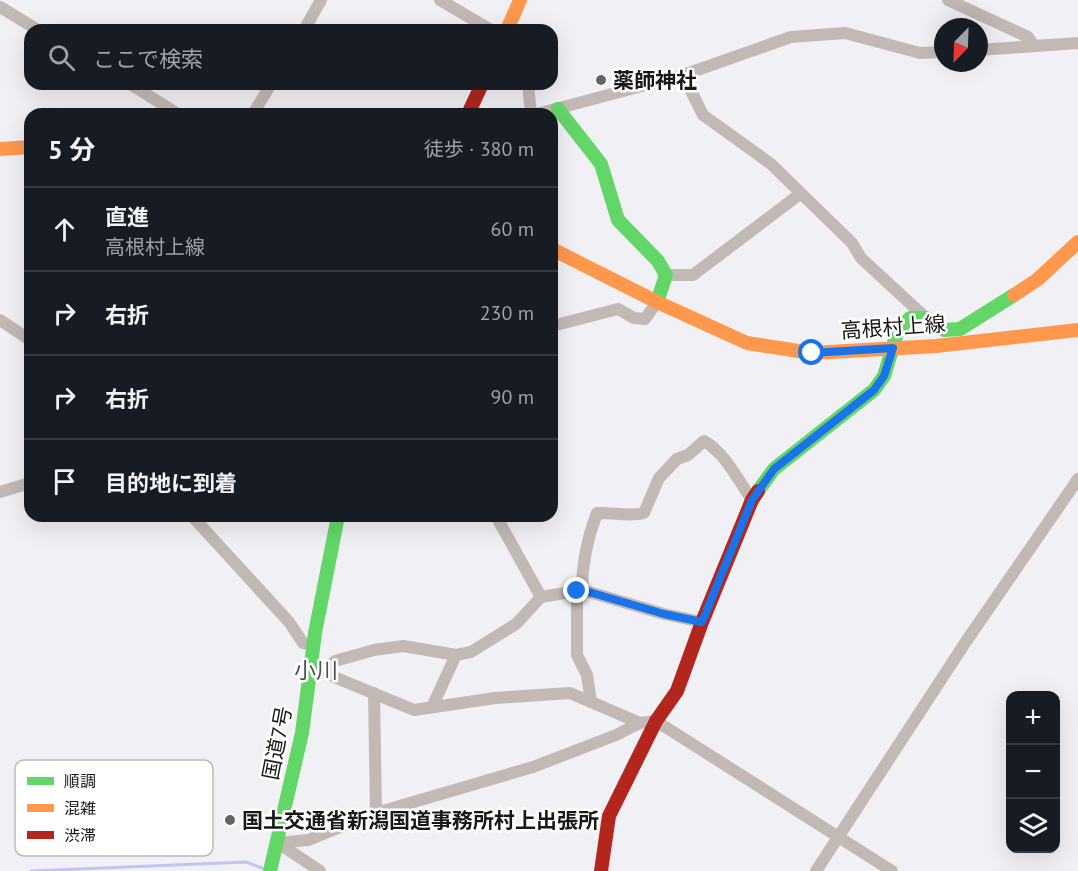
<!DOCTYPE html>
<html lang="ja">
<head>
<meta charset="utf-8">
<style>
	:root { --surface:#171b24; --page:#242831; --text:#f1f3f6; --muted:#9ea1a6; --line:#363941 }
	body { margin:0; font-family:"PT Sans","Noto Sans JP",sans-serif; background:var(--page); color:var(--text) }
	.controls { position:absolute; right:18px; bottom:18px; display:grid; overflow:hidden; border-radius:12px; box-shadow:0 6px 24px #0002 }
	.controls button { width:54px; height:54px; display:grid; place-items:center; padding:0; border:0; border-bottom:2px solid var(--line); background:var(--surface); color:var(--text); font:30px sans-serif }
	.compass { position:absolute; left:934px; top:18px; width:54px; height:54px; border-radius:50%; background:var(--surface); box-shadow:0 6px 24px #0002; rotate:203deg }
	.stop { position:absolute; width:18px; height:18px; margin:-14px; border:4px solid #1a73e8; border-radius:50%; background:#fff }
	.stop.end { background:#1a73e8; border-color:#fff; box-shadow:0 2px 6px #0008 }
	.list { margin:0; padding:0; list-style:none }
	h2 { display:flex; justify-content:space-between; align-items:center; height:78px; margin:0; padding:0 24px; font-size:26px }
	h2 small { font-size:20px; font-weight:400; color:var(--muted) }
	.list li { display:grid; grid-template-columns:39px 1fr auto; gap:18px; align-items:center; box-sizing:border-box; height:84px; padding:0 24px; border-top:2px solid var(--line) }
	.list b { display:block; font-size:22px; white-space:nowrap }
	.list p { margin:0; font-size:20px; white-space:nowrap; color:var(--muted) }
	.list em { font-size:20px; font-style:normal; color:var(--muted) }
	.icon { flex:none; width:33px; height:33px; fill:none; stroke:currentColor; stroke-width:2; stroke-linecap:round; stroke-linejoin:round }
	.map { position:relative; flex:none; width:1078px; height:871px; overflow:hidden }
	.search { position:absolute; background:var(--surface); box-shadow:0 6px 24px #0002; left:24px; top:24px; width:534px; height:66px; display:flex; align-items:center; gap:15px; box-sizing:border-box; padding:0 21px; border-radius:18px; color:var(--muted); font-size:22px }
	.panel { position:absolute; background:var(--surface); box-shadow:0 6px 24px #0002; left:24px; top:108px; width:534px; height:414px; border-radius:18px }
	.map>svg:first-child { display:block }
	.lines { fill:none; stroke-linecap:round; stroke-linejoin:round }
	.stream { stroke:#c1c3f3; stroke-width:3 }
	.street { stroke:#c2b9b5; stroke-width:12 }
	.fast { stroke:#63d668; stroke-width:14 }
	.slow { stroke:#ff974d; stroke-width:14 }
	.jam { stroke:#b3261e; stroke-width:14 }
	.route { stroke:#1a73e8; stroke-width:8 }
	.poi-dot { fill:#646467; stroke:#fff; stroke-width:2 }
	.labels { text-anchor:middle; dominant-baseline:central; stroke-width:5; stroke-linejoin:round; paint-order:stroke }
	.poi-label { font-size:21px; font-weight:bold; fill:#18181b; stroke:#fff; text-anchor:start }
	.street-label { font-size:21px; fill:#18181b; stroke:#fff }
	.neighbourhood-label { font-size:22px; fill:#4e4f55; stroke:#fff }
	.key { fill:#fff; stroke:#bababb; stroke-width:1.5 }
	.key-label { font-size:16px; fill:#18181b }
</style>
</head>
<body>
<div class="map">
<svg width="1078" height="871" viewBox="0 0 1078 871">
	<rect width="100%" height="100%" fill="#f1f1f5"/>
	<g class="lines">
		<!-- stream -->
		<polyline class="stream" points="31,871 246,862 262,868"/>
		<!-- street -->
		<g class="street">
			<polyline points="440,0 491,30"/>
			<polyline points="948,0 1028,37 1034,46"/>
			<polyline points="0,7 38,30"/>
			<polyline points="304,30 321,0"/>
			<polyline points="979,50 1078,43"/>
			<polyline points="683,75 703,115 771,164 852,243 861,258 926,318"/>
			<polyline points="130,84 178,114"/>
			<polyline points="528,84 531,114"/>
			<polyline points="253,114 271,84"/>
			<polyline points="537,114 683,75 791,37 845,33 920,53 943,52"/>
			<polyline points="666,275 693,275 800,194"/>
			<polyline points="0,320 30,340"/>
			<polyline points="552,326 618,309 634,318 645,319 657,302"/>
			<polyline points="0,492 30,483"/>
			<polyline points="192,516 289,622 303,643 314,645"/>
			<polyline points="496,516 541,597"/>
			<path d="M582,590c0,-28 5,-51 15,-77 16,-1 32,4 47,0l15,-35 18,-19 11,-4 16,-14c21,12 34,39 48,59"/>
			<polyline points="577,591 577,655 587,675 591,702"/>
			<polyline points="311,666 326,670 335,661 374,650 403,646 456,655 471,652 516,624 541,597 582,590 664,614 702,622"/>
			<polyline points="326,670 334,677 414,710 495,698 570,693 640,723"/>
			<polyline points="374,693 376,813"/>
			<polyline points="432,707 456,655"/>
			<polyline points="278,843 308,840 376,813 533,767 616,735 640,723 656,721 892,871"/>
			<polyline points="278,843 320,871"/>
			<polyline points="816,871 965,643 1078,479"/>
		</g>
		<!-- fast -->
		<g class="fast">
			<polyline points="558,109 601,164 618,220 658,261 666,275 657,302"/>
			<polyline points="758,491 774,469 874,390 884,376 898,330 910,318 926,318 944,330 960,329 1014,295"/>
			<polyline points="270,871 302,733 315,633 338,516"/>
		</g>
		<!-- slow -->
		<g class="slow">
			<polyline points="507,30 520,0"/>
			<polyline points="0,149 30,147"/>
			<polyline points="552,249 657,302 747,343 812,353 936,346 1078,330"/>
			<polyline points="1014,295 1037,280 1078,242"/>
		</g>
		<!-- jam -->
		<g class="jam">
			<polyline points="468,114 482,84"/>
			<polyline points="601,871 609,816 656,721 677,691 702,622 752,500 758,491"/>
		</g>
	</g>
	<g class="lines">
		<!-- route -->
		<polyline class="route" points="577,591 582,590 664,614 702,622 752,500 774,469 874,390 884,376 893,348 812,353"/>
	</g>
	<!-- markers -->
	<g class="poi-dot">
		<circle cx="601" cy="80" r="6"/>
		<circle cx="230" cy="820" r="6"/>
	</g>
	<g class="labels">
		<!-- poi labels -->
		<g class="poi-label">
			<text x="613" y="80">薬師神社</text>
			<text x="242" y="820">国土交通省新潟国道事務所村上出張所</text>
		</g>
		<!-- street labels -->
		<g class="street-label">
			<text transform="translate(893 327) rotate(-4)">高根村上線</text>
			<text transform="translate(277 743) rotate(-79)">国道7号</text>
		</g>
		<!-- neighbourhood labels -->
		<g class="neighbourhood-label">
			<text x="316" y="670">小川</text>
		</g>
	</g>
	<!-- legend -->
	<rect x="15" y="760" width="198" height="96" rx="9" class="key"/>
	<rect x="27" y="777" width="27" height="8" fill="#63d668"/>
	<rect x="27" y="804" width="27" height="8" fill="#ff974d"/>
	<rect x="27" y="831" width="27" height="8" fill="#b3261e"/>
	<g class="key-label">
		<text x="64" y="787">順調</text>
		<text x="64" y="814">混雑</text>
		<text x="64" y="841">渋滞</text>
	</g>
</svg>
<div class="controls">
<button>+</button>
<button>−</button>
<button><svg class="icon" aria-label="layers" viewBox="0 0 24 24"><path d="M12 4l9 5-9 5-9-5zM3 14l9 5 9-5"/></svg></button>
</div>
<svg class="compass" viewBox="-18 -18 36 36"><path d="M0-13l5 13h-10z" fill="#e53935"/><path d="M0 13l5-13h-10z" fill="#9ea1a6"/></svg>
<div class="stop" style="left:812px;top:353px"></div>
<div class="stop end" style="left:577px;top:591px"></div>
<div class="search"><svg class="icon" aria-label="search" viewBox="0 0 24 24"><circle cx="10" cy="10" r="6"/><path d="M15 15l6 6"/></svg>ここで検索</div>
<section class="panel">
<h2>5 分<small>徒歩 · 380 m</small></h2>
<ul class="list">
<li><svg class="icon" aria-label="ahead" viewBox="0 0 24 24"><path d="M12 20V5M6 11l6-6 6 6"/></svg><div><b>直進</b><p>高根村上線</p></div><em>60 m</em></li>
<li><svg class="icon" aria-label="right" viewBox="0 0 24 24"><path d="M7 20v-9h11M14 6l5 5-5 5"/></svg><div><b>右折</b></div><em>230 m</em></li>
<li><svg class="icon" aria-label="right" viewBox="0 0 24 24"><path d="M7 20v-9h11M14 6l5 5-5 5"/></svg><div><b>右折</b></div><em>90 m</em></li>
<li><svg class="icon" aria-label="arrive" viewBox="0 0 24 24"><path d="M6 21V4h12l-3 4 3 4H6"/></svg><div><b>目的地に到着</b></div></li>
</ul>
</section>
</div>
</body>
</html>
